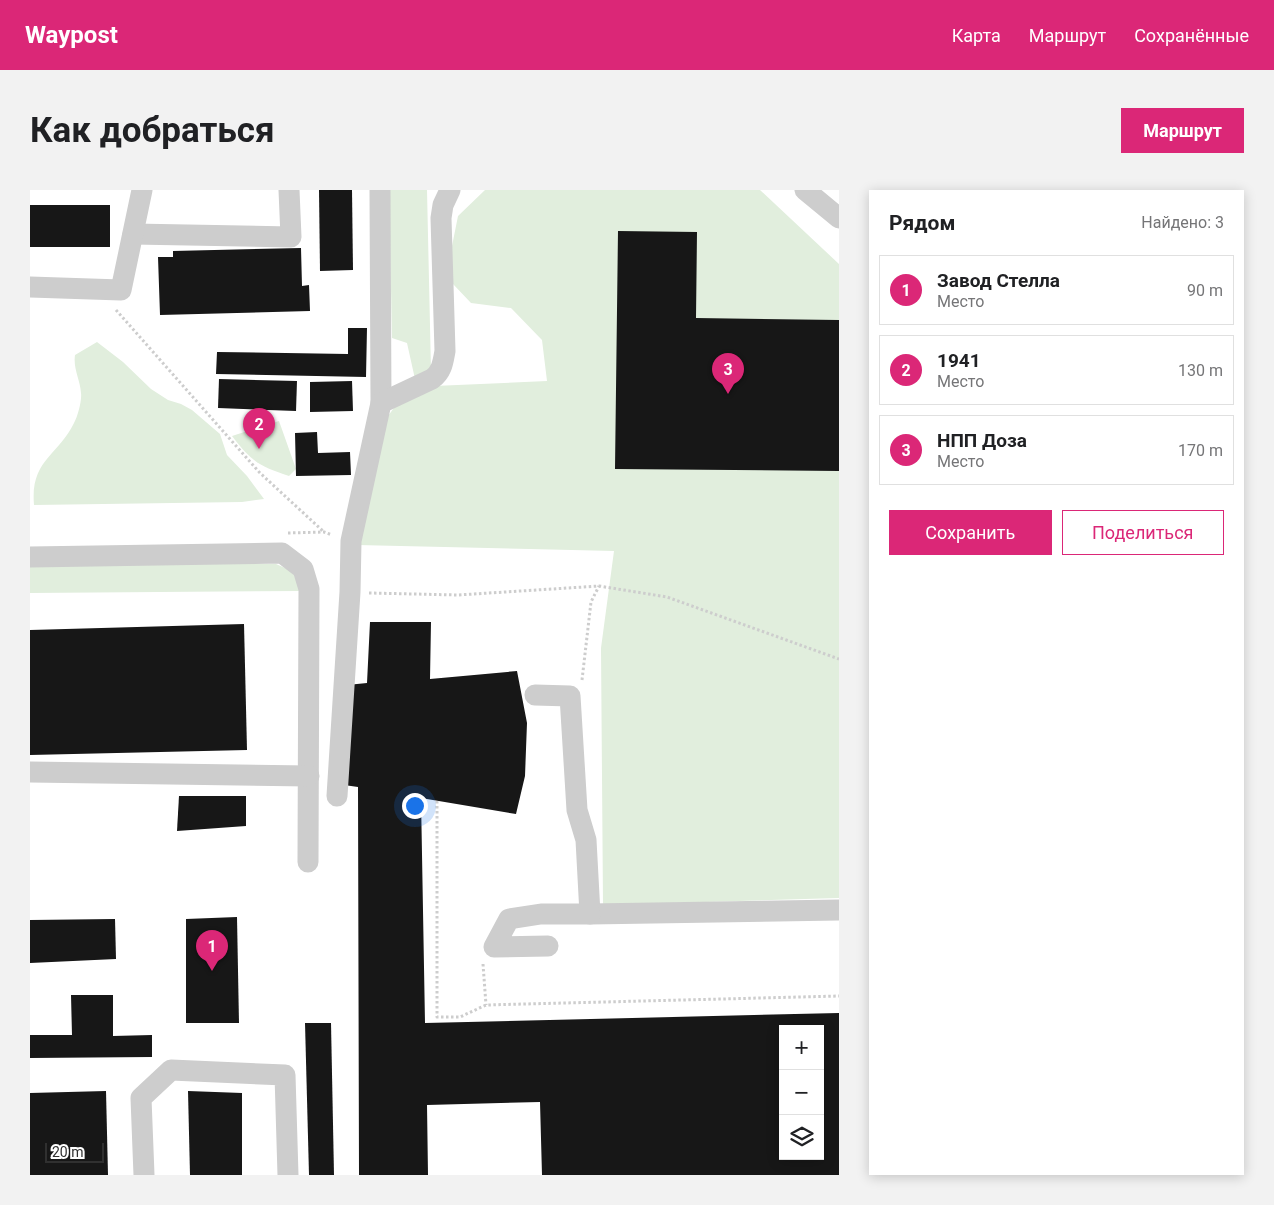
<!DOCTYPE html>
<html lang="ru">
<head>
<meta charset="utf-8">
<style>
	:root { --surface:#fff; --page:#f2f2f2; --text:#202124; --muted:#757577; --line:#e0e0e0; --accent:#db2777 }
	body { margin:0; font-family:Roboto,sans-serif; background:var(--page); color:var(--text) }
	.controls { position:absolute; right:15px; bottom:15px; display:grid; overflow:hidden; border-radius:0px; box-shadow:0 2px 12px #0003 }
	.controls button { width:45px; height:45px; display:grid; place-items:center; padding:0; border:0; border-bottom:1px solid var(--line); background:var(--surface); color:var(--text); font:25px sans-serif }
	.scale { position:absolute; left:15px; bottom:12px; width:59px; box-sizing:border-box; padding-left:5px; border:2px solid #303030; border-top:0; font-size:14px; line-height:18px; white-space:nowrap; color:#303030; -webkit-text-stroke:4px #fff; paint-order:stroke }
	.you { position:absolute; left:384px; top:615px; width:18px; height:18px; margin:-12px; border:4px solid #fff; border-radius:50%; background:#1a73e8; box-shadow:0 0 0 8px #1a73e833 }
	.badge { display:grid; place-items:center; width:32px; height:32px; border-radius:50%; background:var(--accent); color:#fff; font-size:16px; font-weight:700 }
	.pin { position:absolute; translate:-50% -41px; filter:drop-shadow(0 1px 2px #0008) }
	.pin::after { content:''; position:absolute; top:26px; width:18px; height:15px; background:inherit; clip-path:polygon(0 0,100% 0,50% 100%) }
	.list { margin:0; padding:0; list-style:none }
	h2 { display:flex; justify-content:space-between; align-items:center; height:65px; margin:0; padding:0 20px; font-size:21px }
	h2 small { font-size:16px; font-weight:400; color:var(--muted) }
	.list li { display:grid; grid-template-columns:32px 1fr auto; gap:15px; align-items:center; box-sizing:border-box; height:70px; margin:0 10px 10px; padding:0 10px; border:1px solid var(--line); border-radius:0px }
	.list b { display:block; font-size:19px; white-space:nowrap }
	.list p { margin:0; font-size:16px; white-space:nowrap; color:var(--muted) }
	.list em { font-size:16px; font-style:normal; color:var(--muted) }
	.actions { display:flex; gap:10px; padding:15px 20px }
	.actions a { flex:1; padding:11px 0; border:1px solid var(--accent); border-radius:0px; text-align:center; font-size:18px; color:var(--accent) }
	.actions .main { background:var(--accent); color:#fff }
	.icon { flex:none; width:28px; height:28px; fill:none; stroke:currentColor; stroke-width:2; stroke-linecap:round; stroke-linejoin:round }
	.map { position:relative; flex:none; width:809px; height:985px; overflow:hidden; border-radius:0px }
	header { display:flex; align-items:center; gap:30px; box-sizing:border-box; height:70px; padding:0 25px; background:var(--accent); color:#fff }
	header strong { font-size:24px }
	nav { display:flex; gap:28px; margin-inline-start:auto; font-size:18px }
	.intro { display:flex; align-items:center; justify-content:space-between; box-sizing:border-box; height:120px; padding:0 30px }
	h1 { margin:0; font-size:35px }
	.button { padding:12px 22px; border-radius:0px; background:var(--accent); color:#fff; font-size:18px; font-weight:700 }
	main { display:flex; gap:30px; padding:0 30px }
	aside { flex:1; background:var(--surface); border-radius:0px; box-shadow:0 2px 12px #0003 }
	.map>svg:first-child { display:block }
	.green { fill:#e1eedd }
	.building { fill:#171717; fill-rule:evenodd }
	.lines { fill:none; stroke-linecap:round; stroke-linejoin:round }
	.path { stroke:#cdcdcd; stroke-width:3; stroke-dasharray:2.5 2.5; stroke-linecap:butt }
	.minor { stroke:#cdcdcd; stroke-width:21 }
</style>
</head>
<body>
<header>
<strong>Waypost</strong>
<nav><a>Карта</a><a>Маршрут</a><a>Сохранённые</a></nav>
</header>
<div class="intro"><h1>Как добраться</h1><a class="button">Маршрут</a></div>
<main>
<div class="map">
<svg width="809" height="985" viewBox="0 0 809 985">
	<rect width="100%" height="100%" fill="#fff"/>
	<!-- green -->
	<g class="green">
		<polygon points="359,0 397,0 401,181 385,189 377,153 362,148"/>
		<polygon points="455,0 730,0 809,74 809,708 573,715 571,458 584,361 327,355 347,241 369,211 404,196 517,191 512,150 481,118 441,113 423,94 420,66 428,26"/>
		<path d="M67,152l26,20 28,27 17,11 13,4 11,6 28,24 7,21 20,21 17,23 -22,3 -208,3c-4,-45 24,-49 40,-82 4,-7 8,-23 7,-30 -1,-14 -8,-24 -6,-38z"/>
		<path d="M249,231l17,48 -7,7c-30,-10 -37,-14 -57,-40z"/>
		<polygon points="0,374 246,374 262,381 272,401 0,403"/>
	</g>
	<!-- building -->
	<g class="building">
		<polygon points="289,0 322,0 323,80 290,81"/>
		<rect x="0" y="15" width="80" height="42"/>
		<polygon points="588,41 667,42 666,128 809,130 809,281 585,279"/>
		<polygon points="271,58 272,96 279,95 280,121 130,125 128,67 143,67 143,61"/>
		<polygon points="318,138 337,138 336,187 186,184 187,162 318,164"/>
		<polygon points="189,189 267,191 266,221 188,218"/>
		<polygon points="322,191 323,221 280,222 280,192"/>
		<polygon points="287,242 288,263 320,262 321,285 266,286 265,243"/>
		<path d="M340,432h61l-1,57 87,-8 10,52 -2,53 -9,38 -95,-16 4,225 414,-10v162h-297l-2,-73 -113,3 1,70h-69l-1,-388 -14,-2 3,-100 20,-2zM753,839h37v127h-37z"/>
		<polygon points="214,434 217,560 0,565 0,440"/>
		<polygon points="149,606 216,606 216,636 147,641"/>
		<polygon points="207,727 209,833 156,833 156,729"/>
		<polygon points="85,729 86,769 0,773 0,730"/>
		<polygon points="41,805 83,805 83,846 122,845 122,867 0,868 0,845 42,845"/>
		<polygon points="275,833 301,833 304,985 279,985"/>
		<polygon points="76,901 78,985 0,985 0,903"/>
		<polygon points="158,901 212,903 212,985 160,985"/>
	</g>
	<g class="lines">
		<!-- path -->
		<g class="path">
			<polyline points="86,120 230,283 294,342"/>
			<polyline points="258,343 294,342 302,345"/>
			<polyline points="339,403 428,405 569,396 637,407 809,469"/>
			<polyline points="552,490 561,412 569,396"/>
			<polyline points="407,611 407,827 430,827 456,815 809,806"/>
			<polyline points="453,774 456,815"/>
		</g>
		<!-- minor -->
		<g class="minor">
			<polyline points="350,0 351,213"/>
			<polyline points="775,0 809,28"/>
			<polyline points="103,44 261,47 259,0"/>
			<polyline points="0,97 91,100 112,0"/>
			<polyline points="0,367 252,363 273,379 279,399 278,672"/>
			<polyline points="505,505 540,506 547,620 556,650 560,724 809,720"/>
			<polyline points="0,582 279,586"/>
			<path d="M307,606l13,-204 1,-51 30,-138 51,-24c10,-7 11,-17 13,-28l-4,-133 2,-13 7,-15"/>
			<polyline points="518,756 464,757 479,729 511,724 560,724"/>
			<polyline points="114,985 111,908 141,880 255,885 258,985"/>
		</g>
	</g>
</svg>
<div class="controls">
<button>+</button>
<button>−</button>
<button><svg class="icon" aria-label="layers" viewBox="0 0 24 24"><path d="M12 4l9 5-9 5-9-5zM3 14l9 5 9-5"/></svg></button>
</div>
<div class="scale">20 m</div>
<div class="you"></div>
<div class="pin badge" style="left:182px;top:781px">1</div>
<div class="pin badge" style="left:229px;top:259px">2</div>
<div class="pin badge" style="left:698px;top:204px">3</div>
</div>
<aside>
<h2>Рядом<small>Найдено: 3</small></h2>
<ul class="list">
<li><span class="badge">1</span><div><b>Завод Стелла</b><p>Место</p></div><em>90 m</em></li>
<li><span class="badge">2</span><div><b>1941</b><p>Место</p></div><em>130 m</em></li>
<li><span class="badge">3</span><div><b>НПП Доза</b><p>Место</p></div><em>170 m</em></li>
</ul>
<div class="actions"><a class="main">Сохранить</a><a>Поделиться</a></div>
</aside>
</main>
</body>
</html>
